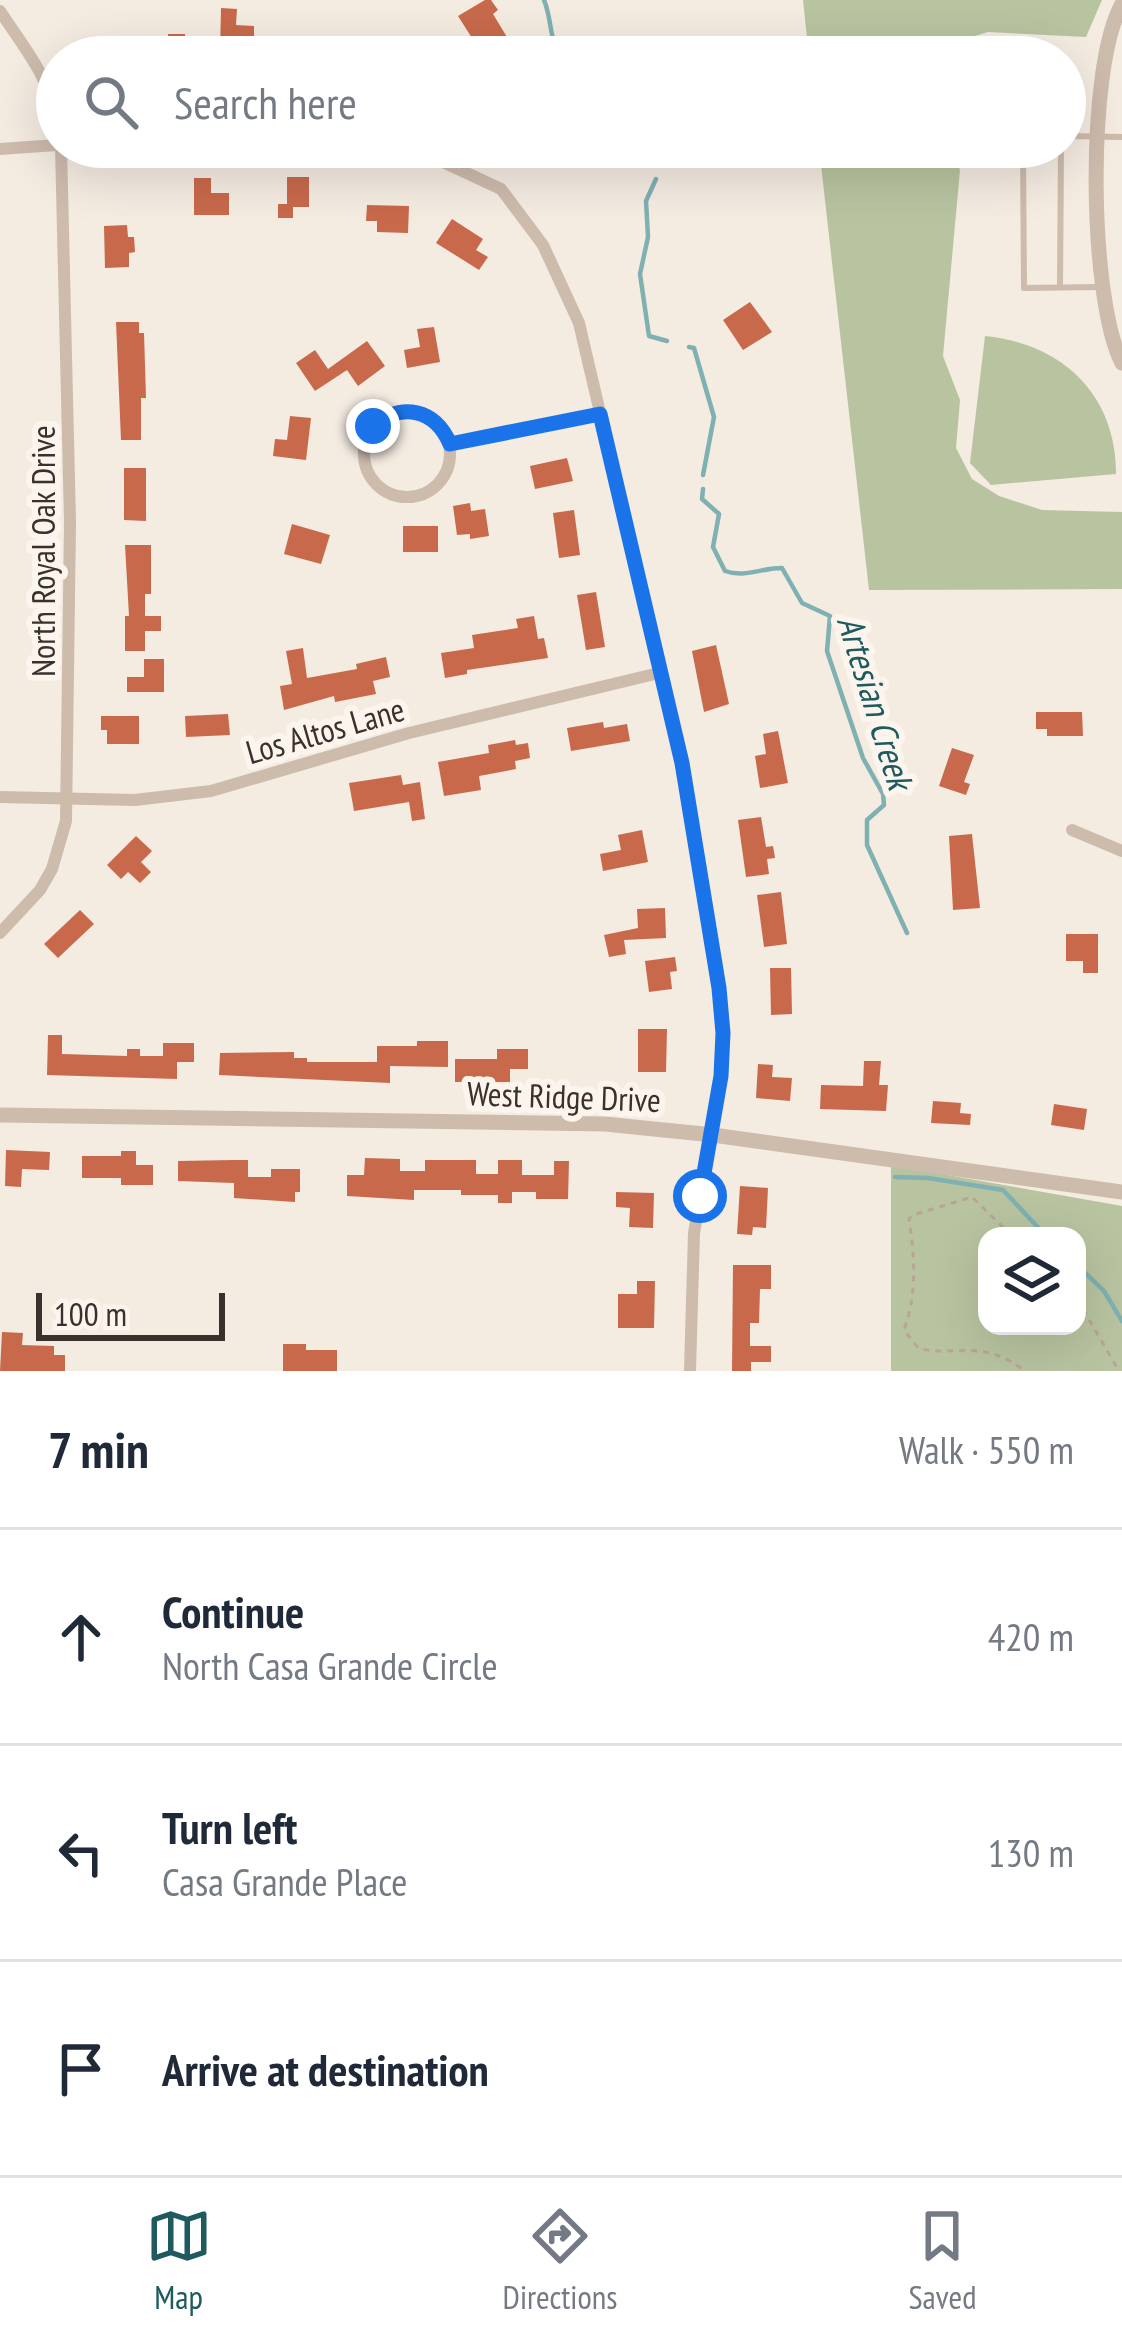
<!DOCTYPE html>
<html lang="en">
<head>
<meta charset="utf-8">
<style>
	:root { --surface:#fff; --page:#f2f2f3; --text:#1f2937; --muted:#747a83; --line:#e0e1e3; --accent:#1f5a5e }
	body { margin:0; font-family:"PT Sans Narrow",sans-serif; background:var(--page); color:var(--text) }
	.controls { position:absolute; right:36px; bottom:36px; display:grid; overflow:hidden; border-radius:24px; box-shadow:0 12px 48px #0002 }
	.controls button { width:108px; height:108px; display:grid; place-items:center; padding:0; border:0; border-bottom:3px solid var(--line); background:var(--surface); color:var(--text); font:60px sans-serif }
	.scale { position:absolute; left:36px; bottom:30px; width:189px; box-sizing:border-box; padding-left:12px; border:6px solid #3b302b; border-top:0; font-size:33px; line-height:42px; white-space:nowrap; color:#3b302b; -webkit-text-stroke:9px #fbf5ee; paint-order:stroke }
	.stop { position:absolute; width:36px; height:36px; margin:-27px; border:9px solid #1a73e8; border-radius:50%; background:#fff }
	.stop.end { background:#1a73e8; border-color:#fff; box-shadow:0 3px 12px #0008 }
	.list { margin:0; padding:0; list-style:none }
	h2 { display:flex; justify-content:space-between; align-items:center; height:156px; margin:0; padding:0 48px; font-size:51px }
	h2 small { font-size:39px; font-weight:400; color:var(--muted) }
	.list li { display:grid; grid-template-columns:78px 1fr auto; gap:36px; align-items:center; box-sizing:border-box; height:216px; padding:0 48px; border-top:3px solid var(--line) }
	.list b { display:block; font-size:45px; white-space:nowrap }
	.list p { margin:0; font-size:39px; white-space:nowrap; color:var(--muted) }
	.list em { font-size:39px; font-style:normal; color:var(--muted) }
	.icon { flex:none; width:66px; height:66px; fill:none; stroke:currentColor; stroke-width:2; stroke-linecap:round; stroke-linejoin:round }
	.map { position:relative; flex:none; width:1122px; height:1371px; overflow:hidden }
	.search { position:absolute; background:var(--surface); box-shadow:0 12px 48px #0002; left:36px; right:36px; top:36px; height:132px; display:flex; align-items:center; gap:30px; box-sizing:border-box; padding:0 42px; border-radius:66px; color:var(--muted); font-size:45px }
	.sheet { height:804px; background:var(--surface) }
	nav { display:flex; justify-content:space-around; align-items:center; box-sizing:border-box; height:168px; border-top:3px solid var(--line); background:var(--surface); font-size:33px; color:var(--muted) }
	nav a { display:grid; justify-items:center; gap:6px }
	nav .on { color:var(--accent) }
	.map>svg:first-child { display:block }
	.green { fill:#b8c4a0; fill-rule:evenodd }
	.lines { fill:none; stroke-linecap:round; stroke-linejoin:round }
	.stream { stroke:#7fb0b2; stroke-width:4.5 }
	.building { fill:#c8694b }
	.path { stroke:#b9a596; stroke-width:3; stroke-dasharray:6 6; stroke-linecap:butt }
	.service { stroke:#cdbbac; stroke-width:6 }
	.minor { stroke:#cdbbac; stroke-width:12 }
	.tertiary { stroke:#cdbbac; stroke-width:15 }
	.route { stroke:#1a73e8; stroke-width:15 }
	.labels { text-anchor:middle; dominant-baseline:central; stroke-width:12; stroke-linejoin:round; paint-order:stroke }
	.street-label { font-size:33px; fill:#3b302b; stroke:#fbf5ee }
	.water-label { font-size:36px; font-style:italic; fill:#1f5a5e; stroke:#fbf5ee }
</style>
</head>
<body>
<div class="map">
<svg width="1122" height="1371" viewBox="0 0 1122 1371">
	<rect width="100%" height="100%" fill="#f4ebe1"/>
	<!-- green -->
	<g class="green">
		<polygon points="803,0 1102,0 1086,37 988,32 945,45 938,57 809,57"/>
		<polygon points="819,147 952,147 960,170 943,356 960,400 956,448 972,479 999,496 1042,510 1122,512 1122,589 869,590"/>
		<path d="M985,336c78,8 131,59 131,138l-125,11 -21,-22z"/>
		<path d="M891,1165l231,41v165h-231zM987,1236h90v90h-90z"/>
	</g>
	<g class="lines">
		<!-- stream -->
		<g class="stream">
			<path d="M544,0c8,18 5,43 18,57"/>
			<polyline points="651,147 655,160"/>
			<polyline points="656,179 646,201 648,237 640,274 649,336 667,341"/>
			<polyline points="689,347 694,348 714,417 703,475"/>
			<path d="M703,489l-1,10 17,15 -6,33 12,24c20,7 36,-3 57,-3l20,35 28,13 -3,35 36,107 20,36 1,11 -17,15v25l40,88"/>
			<polyline points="895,1177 928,1178 1003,1190 1046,1236"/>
			<polyline points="1077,1265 1104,1291 1122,1321"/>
		</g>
	</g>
	<!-- building -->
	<g class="building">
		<polygon points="485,0 491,0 498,10 493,14 513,47 496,57 484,57 458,16"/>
		<polygon points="221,8 237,9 236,25 254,26 254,52 220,52"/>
		<polygon points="168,34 185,34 185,41 192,41 192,57 151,56 151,41 168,41"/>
		<polygon points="287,177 309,177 309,207 293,207 293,218 278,218 278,204 287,204"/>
		<polygon points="194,178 211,178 211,193 229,193 229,215 194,215"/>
		<polygon points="367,205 409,206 408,233 377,232 377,221 366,221"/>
		<polygon points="452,219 483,239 476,250 488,257 479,270 436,243"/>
		<polygon points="127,225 128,237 134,237 135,252 129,253 129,267 105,268 104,226"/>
		<polygon points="750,302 772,332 743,350 723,320"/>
		<polygon points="116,322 139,322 139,333 144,333 146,398 141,398 141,440 121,440"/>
		<polygon points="434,327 440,362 407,368 404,350 420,347 417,329"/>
		<polygon points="367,341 385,366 358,386 347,370 315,391 296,363 315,350 328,369"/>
		<polygon points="290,416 311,418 306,460 273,456 275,439 287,440"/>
		<polygon points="567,458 573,481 535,489 530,466"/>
		<polygon points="124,468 146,468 146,521 124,520"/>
		<polygon points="470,503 471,511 485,509 489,536 470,539 470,534 457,535 453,506"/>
		<polygon points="574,510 580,555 559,558 553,513"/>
		<polygon points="292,524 330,535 321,564 284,554"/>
		<rect x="403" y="526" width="35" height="26"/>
		<polygon points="125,545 151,545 151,594 145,594 145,616 161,616 161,631 145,631 145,651 125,651 125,616 129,616"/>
		<polygon points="596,592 605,647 586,650 577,595"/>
		<polygon points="534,616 538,639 544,638 548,658 467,670 467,674 445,678 441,653 474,648 472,635 518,628 516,619"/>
		<polygon points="716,645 729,704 704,712 692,651"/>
		<polygon points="303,648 307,678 357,669 356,664 386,657 390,677 373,681 376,694 335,702 334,696 284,710 280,686 292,684 286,651"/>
		<polygon points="144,659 164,659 164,692 127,692 127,677 144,677"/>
		<polygon points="1036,712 1082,712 1083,736 1047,736 1047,729 1036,729"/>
		<polygon points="228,714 230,735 186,737 185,716"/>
		<polygon points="101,716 139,716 139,744 107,744 107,730 101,730"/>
		<polygon points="603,722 604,728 627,724 630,741 571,751 567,728"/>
		<polygon points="778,731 788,783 760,788 755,756 766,754 763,734"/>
		<polygon points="515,740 516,745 528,743 530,758 515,761 516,769 479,776 481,790 444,796 438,762 489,753 488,745"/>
		<polygon points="952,748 974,755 964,782 970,784 966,795 939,786"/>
		<polygon points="401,775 403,785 420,782 425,819 412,821 409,802 354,811 349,783"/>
		<polygon points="761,817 766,847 773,846 775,858 767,859 769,874 746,877 738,820"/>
		<polygon points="642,830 648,862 603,871 600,854 621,850 618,835"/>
		<polygon points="972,834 980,908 953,910 949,836"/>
		<polygon points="136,836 152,851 141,862 151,872 140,883 128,872 121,879 107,865"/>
		<polygon points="781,892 787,944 764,947 757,895"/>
		<polygon points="665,908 666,938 624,940 626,954 609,957 604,935 638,928 637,909"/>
		<polygon points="80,910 94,924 58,958 44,944"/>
		<polygon points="1066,934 1098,934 1098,973 1083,973 1083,961 1066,961"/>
		<polygon points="675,957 677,971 670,972 672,989 649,992 645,961"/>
		<polygon points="770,968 791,968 792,1014 771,1015"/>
		<polygon points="638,1029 667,1029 666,1072 638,1072"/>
		<polygon points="48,1035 62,1035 62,1054 127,1056 127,1049 140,1049 140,1056 163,1056 163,1043 194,1043 194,1062 177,1062 177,1079 47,1075"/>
		<polygon points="417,1041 448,1041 448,1067 390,1066 390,1083 219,1075 220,1053 294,1052 294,1058 307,1058 307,1062 377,1062 377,1046 417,1046"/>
		<polygon points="497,1049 528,1049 528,1069 510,1069 510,1082 455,1082 455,1059 497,1059"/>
		<polygon points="864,1061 881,1061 879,1085 888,1085 886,1111 820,1109 821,1085 863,1086"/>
		<polygon points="758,1064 773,1065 772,1077 792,1078 790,1101 756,1098"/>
		<polygon points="933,1101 961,1103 960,1113 971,1114 970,1125 931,1123"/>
		<polygon points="1054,1104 1087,1109 1084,1130 1051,1125"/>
		<polygon points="6,1150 50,1152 49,1170 22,1169 21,1187 5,1186"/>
		<polygon points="121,1151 136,1151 136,1165 153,1165 153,1185 121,1185 121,1178 82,1178 82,1156 121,1156"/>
		<polygon points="365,1158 400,1159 400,1171 425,1171 425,1160 476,1160 476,1174 498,1174 498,1160 522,1160 522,1175 554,1175 554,1161 569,1161 568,1199 536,1199 536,1192 512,1192 512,1203 498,1203 498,1195 461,1195 461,1190 414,1190 414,1200 347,1196 347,1175 364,1175"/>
		<polygon points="234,1160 248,1160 248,1177 271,1177 271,1169 300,1169 300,1192 295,1192 295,1202 234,1198 234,1183 178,1181 178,1161"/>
		<polygon points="740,1186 768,1188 766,1228 753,1227 752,1235 737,1234"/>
		<polygon points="616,1192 654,1193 653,1228 629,1227 630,1208 616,1207"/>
		<polygon points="733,1265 771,1265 771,1289 760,1289 759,1323 750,1323 750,1346 771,1346 771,1362 751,1362 751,1371 732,1371"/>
		<polygon points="637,1281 655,1281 654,1328 618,1328 618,1294 637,1294"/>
		<polygon points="2,1332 23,1333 22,1345 54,1346 54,1355 65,1355 65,1371 0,1371"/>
		<polygon points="283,1344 306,1344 306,1350 337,1350 337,1371 283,1371"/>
	</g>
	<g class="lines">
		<!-- path -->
		<g class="path">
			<path d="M1012,1236l-40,-39 -59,18 -4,4c6,38 8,75 -5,111l15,19c45,7 63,-10 106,22"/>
			<polyline points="1077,1299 1119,1371"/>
		</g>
		<!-- service -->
		<g class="service">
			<polyline points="1065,136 1122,137"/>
			<polyline points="1023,147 1024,288 1100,287"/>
			<polyline points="1060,287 1061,147"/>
		</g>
		<!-- minor -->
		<g class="minor">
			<path d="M0,11c23,35 50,67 57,109"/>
			<polyline points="382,147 428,155 501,189 543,245 579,323 682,762 719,988 723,1032 721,1076 694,1233 690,1371"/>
			<polyline points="0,149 57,145"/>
			<circle cx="407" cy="454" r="43"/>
			<polyline points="450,444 600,414"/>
			<polyline points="0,797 135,800 211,791 409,733 659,673"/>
			<polyline points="1072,830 1122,851"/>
			<polyline points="0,933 40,890 52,869 66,821 70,522 61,147"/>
		</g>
		<!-- tertiary -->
		<g class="tertiary">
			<path d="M1122,4c-36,63 -33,295 0,359"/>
			<polyline points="0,1115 605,1124 713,1135 1122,1192"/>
		</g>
	</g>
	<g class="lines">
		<!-- route -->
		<path class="route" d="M373,426c29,-24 62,-17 77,18l150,-30 82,349 37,225 4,45 -2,43 -21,120"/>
	</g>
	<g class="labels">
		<!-- street labels -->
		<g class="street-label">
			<text transform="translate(42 551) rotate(-90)">North Royal Oak Drive</text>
			<text transform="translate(325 730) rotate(-16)">Los Altos Lane</text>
			<text transform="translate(564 1096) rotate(2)">West Ridge Drive</text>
		</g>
		<!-- water labels -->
		<g class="water-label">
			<text transform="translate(876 702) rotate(73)">Artesian Creek</text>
		</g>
	</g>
</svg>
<div class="controls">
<button><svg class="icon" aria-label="layers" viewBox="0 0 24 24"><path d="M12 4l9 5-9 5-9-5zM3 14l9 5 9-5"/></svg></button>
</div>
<div class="scale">100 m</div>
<div class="stop" style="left:700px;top:1196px"></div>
<div class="stop end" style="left:373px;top:426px"></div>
<div class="search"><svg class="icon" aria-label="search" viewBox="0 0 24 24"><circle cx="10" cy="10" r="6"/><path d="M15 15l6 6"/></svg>Search here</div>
</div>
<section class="sheet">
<h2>7 min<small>Walk · 550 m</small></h2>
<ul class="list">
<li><svg class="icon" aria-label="ahead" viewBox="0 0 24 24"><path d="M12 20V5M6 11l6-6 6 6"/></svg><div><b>Continue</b><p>North Casa Grande Circle</p></div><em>420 m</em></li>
<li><svg class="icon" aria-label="left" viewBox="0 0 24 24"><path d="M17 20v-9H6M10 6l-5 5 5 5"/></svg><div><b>Turn left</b><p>Casa Grande Place</p></div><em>130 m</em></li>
<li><svg class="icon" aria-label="arrive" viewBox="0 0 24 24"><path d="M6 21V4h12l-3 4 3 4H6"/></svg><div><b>Arrive at destination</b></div></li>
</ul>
</section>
<nav>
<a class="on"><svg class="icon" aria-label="map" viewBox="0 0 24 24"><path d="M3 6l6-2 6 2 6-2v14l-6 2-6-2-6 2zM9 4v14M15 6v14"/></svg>Map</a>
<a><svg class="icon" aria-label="directions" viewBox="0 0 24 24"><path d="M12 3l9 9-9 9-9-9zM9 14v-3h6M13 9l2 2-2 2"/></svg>Directions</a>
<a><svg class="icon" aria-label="saved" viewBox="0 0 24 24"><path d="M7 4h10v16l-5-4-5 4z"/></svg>Saved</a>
</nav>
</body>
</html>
